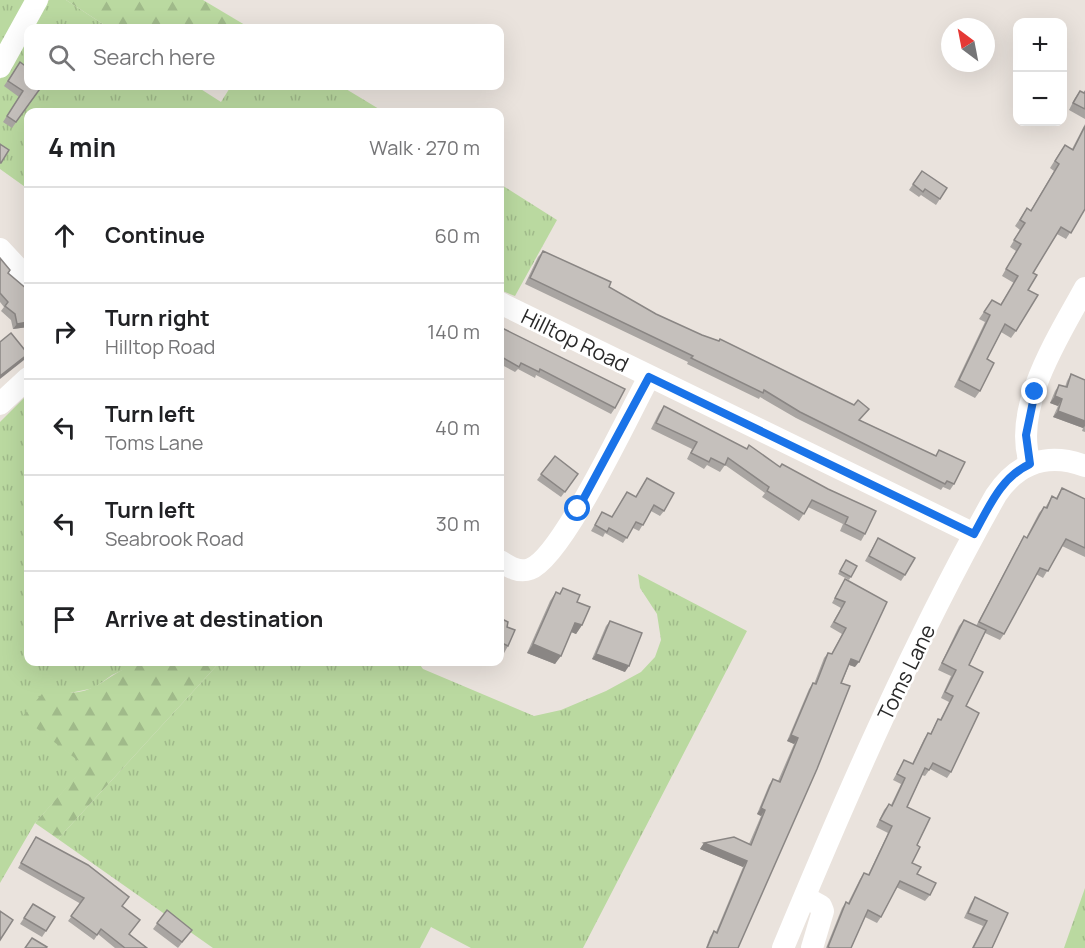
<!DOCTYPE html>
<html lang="en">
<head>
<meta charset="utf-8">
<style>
	:root { --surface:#fff; --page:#f2f2f2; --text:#202124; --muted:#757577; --line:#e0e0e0 }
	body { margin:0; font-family:Manrope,sans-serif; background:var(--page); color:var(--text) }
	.controls { position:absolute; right:18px; top:18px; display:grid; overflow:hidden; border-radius:12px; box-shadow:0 6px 24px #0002 }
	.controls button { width:54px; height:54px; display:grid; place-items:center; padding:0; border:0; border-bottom:2px solid var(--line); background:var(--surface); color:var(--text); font:30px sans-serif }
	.compass { position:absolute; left:941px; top:18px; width:54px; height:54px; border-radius:50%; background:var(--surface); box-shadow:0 6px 24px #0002; rotate:328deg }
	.stop { position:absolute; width:18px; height:18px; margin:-14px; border:4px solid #1a73e8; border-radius:50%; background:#fff }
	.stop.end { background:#1a73e8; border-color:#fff; box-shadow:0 2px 6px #0008 }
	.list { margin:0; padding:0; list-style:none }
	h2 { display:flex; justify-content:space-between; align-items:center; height:78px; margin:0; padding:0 24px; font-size:26px }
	h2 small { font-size:20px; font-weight:400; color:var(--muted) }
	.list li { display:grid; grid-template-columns:39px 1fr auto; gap:18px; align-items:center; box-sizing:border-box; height:96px; padding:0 24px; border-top:2px solid var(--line) }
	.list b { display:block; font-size:22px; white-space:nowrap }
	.list p { margin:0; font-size:20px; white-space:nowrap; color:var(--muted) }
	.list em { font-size:20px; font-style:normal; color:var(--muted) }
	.icon { flex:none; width:33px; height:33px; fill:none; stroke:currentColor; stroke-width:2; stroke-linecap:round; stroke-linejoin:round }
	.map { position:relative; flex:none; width:1085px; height:948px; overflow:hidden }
	.search { position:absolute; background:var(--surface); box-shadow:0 6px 24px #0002; left:24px; top:24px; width:480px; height:66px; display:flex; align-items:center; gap:15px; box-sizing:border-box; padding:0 21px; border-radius:12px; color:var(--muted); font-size:22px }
	.panel { position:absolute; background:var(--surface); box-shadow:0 6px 24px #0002; left:24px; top:108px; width:480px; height:558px; border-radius:12px }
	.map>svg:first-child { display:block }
	.grass { fill:url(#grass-tufts) }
	.forest { fill:url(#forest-firs) }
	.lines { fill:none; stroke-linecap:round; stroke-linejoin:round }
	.minor { stroke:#fff; stroke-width:22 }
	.wall { fill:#a9a5a2 }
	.shaded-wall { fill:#8a8684 }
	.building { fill:#c5c0bc; stroke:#8a8684; stroke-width:1.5 }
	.route { stroke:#1a73e8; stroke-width:8 }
	.labels { text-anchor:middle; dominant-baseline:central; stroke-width:5; stroke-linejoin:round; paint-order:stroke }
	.street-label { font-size:21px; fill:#292929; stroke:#fff }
</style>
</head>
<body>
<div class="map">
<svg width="1085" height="948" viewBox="0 0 1085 948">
	<defs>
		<pattern id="grass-tufts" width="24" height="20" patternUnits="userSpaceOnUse" patternTransform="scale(1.5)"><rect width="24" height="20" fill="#bad9a0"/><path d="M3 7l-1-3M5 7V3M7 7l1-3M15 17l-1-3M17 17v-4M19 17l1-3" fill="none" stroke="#a0ba8a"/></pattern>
		<pattern id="forest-firs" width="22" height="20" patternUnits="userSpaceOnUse" patternTransform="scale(1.5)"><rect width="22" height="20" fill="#bad9a0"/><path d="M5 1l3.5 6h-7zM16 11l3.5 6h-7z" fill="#a0ba8a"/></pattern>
	</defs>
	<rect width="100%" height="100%" fill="#eae3dd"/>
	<!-- grass -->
	<g class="grass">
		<polygon points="0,0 34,0 0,53"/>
		<polygon points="49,0 66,0 109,28 31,28"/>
		<polygon points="28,33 28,86 196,86 221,102 231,86 341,86 384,112 28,112 28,189 0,169 0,79"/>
		<polygon points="500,184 557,220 515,296 500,290"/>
		<polygon points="28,394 28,662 140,662 112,675 94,688 65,694 23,717 86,766 35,823 0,883 0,422"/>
		<polygon points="638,574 747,631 583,948 471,948 431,927 420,948 213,948 58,839 220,662 418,662 423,669 534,716 561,710 606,691 641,672 655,657 661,640 657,614 640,588"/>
		<polygon points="1085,888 1085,948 1064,948"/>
	</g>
	<!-- forest -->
	<g class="forest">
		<polygon points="66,0 203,0 250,28 109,28"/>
		<path d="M140,662h80l-162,177 -23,-16 50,-57 -63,-49 26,-30c43,18 55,-13 92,-25z"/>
	</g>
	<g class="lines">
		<!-- minor -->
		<g class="minor">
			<polyline points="0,67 37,0"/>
			<polyline points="0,249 28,279"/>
			<polyline points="500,303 974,534"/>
			<polyline points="0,404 28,378"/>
			<path d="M1030,463c-18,-56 29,-127 55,-175"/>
			<path d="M500,561c9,6 19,12 30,8 32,-11 100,-157 119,-192"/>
			<polyline points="805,897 821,906 823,911 812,948"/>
			<path d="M783,948c64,-154 131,-308 213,-453 22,-33 52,-43 89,-29"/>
		</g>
	</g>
	<!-- wall -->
	<g class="wall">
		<polygon points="20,62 42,86 12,128 3,122 19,97 4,86"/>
		<polygon points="1085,90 1085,119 1069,110 1075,98 1080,91 1083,93"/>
		<polygon points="1085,124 1085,209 1066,239 1057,234 1033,273 1016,331 1011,338 1001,332 987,359 980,391 975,398 954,387 985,322 979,319 992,300 1000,305 1014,283 1002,276 1016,251 1010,247 1020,230 1015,226 1027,208 1031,210 1054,171 1050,168 1060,152 1065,145 1072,149"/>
		<polygon points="922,171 947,188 936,205 921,195 919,197 909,190"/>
		<polygon points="543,251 656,314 860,420 935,456 939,450 954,484 950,490 943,487 941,490 796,418 760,397 759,399 687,364 688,362 525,284 538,257"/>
		<polygon points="0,258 8,273 28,327 13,329 11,320 1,311 4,307 0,302"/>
		<polygon points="500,327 615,408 611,414 536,375 535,378 518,369 515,372 500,364"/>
		<polygon points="1071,374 1085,380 1085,432 1082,431 1083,428 1053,417 1058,406 1050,403 1055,391 1059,385 1065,387 1067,381"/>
		<polygon points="664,406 780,467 828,489 865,534 861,541 840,531 843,524 808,507 799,521 762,497 765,493 725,465 720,472 707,465 704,469 687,459 692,449 651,429 659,413"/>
		<polygon points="555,456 578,474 561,497 537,480"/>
		<polygon points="647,478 664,511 660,516 651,511 639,531 633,528 623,543 605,533 603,537 591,531 602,512 612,517 627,492 636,497"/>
		<polygon points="1062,488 1085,499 1085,557 1062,546 1043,578 1036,574 1004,634 1000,640 985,633 969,665 966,706 951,772 947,778 930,769 925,776 922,775 907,807 917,845 912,863 930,895 925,901 896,887 881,917 877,923 865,917 851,948 826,948 842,908 846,902 848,903 860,879 864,873 868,875 888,833 876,827 884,810 889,804 891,805 901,784 893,780 904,760 912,764 924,739 928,733 930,734 938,719 940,720 949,702 941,698 951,676 938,670 959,626 964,620 976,626 1020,543 1024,536 1026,538 1039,513 1044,507 1045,508 1052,496 1056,498"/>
		<polygon points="878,538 905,575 901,581 865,561"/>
		<polygon points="846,560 857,566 849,580 838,574"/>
		<polygon points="845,579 855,667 849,665 738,948 706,948 710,937 714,931 716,932 743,867 700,849 704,843 749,844 761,816 757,814 769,785 773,779 778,781 794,744 787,741 809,689 813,683 814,684 824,658 828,653 831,654 842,634 830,627 841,608 832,603"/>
		<polygon points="563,588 577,602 582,625 576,634 571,632 555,664 527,653 550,601 556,592 559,594"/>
		<polygon points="500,618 507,627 508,646 503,655 500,653"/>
		<polygon points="610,621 625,672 592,659 606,626"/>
		<polygon points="36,837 122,906 129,934 147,948 115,948 98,934 94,940 68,921 81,904 18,868"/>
		<polygon points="975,897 1008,913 992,948 972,948 983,926 964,918 971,903"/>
		<polygon points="33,904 46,931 42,937 20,924"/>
		<polygon points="167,910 192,930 178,948 153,929"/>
	</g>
	<!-- shaded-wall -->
	<g class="shaded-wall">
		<polygon points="28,322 28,327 13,329 17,324"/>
		<polygon points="28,354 24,360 0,379 0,376"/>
		<polygon points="1055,396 1062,399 1058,406 1050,403"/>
		<polygon points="1058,411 1085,421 1085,426 1083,428 1053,417"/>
		<polygon points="575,623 582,625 576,634 569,631"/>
		<polygon points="533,644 561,656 555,664 527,653"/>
		<polygon points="596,654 629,666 625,672 592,659"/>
		<polygon points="851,659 859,662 855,667 847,664"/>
		<polygon points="791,735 798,738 794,744 787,741"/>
		<polygon points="761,808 765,810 761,816 757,814"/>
		<polygon points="704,843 747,861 743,867 700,849"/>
	</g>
	<!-- building -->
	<g class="building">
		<polygon points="20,62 28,68 28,86 42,86 16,122 7,116 23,91 8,81"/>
		<polygon points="1080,91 1084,93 1085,92 1085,109 1073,103"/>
		<polygon points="1085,126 1085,209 1071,233 1061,227 1033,273 1037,275 1028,290 1038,295 1016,331 1005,324 987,359 994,363 980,391 959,380 990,315 984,312 992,300 1001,305 1018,276 1006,269 1021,244 1014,240 1025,223 1020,220 1027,208 1031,211 1059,164 1055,161 1065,145 1073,150"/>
		<polygon points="0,144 9,150 1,163 0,163"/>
		<polygon points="922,171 947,188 940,199 925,189 923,192 913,184"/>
		<polygon points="543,251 611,282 609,287 656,314 702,335 719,341 720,339 854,405 858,400 869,409 859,420 936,456 939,450 965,462 954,484 947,481 945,484 800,412 764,390 763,393 691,358 693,356 530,278"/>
		<polygon points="0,258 10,270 8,273 28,290 28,322 17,324 15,314 5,306 8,302 0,293"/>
		<polygon points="500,327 625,389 615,408 540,369 539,372 521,363 519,367 500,356"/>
		<polygon points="11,333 28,354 0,376 0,342"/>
		<polygon points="1071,374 1085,380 1085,421 1058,411 1062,399 1055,396 1059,385 1067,387"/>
		<polygon points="664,406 747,449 749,445 780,467 782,464 828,489 876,511 865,534 845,524 848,517 812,500 804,514 767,491 769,487 728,458 725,465 711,458 709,462 691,453 697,442 656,423"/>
		<polygon points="555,456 578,474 565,492 541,474"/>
		<polygon points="647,478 674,493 664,511 654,505 643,525 636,522 627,538 609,528 607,532 595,525 602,512 612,517 627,492 636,497"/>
		<polygon points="1062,488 1085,499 1085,548 1066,539 1048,571 1040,568 1004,634 979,622 1024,536 1027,538 1044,507 1047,508 1052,496 1057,499"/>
		<polygon points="878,538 915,558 905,575 869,556"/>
		<polygon points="846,560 857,566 851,577 840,571"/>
		<polygon points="845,579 887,602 859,662 851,659 841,683 850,686 817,769 738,948 707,948 714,931 717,933 747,861 704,843 734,837 751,845 765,810 761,808 773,779 780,782 798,738 791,735 813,683 816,684 828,653 832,654 846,628 834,622 845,602 835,598"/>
		<polygon points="563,588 580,595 577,602 590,607 582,625 575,623 561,656 533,644 556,592 560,594"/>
		<polygon points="500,618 508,622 507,627 515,630 508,646 500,642 500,643"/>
		<polygon points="964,620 986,630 969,665 983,672 966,706 979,713 951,772 933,763 929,770 925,768 907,807 930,818 917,845 920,847 912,863 921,867 917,874 936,883 930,895 900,881 881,917 868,910 851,948 830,948 828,947 846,902 849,904 864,873 869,875 892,826 880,820 889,804 892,806 905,778 897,774 904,760 913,764 928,733 931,734 938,719 941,720 953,696 945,692 956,670 942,663"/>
		<polygon points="610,621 642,633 629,666 596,654"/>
		<polygon points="36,837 88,865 129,897 122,906 140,920 129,934 147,948 125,948 101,929 97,935 71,916 84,898 21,863"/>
		<polygon points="975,897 1008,913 992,948 973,948 987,921 968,913"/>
		<polygon points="33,904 55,917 46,931 24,918"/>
		<polygon points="167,910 192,930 182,942 157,923"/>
		<polygon points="0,911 13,920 0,940"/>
		<polygon points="32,938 47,947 46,948 25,948"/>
	</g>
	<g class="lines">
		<!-- route -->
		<path class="route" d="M578,509l71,-132 325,157c15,-27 27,-57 56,-70l-4,-29 9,-43"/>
	</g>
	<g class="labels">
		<!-- street labels -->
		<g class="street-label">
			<text transform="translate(575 340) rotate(26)">Hilltop Road</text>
			<text transform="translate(906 672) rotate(-64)">Toms Lane</text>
		</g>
	</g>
</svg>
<div class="controls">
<button>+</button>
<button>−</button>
</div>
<svg class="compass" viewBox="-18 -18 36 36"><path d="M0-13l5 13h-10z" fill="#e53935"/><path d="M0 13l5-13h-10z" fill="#757577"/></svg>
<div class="stop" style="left:578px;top:509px"></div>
<div class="stop end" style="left:1035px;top:392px"></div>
<div class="search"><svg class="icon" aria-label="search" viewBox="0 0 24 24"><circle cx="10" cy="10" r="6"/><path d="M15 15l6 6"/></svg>Search here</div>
<section class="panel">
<h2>4 min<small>Walk · 270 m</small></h2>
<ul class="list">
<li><svg class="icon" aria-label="ahead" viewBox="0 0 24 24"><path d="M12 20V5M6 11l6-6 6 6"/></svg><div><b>Continue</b></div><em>60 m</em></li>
<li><svg class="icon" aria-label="right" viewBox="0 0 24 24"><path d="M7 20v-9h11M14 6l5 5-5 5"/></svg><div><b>Turn right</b><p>Hilltop Road</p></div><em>140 m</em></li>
<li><svg class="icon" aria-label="left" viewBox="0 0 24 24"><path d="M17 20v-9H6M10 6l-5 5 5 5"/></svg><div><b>Turn left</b><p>Toms Lane</p></div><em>40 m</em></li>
<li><svg class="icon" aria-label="left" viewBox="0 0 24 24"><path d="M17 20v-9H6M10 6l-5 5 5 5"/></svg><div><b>Turn left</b><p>Seabrook Road</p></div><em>30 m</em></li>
<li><svg class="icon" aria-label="arrive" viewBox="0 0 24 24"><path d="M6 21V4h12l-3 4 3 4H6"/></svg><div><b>Arrive at destination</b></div></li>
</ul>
</section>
</div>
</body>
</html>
